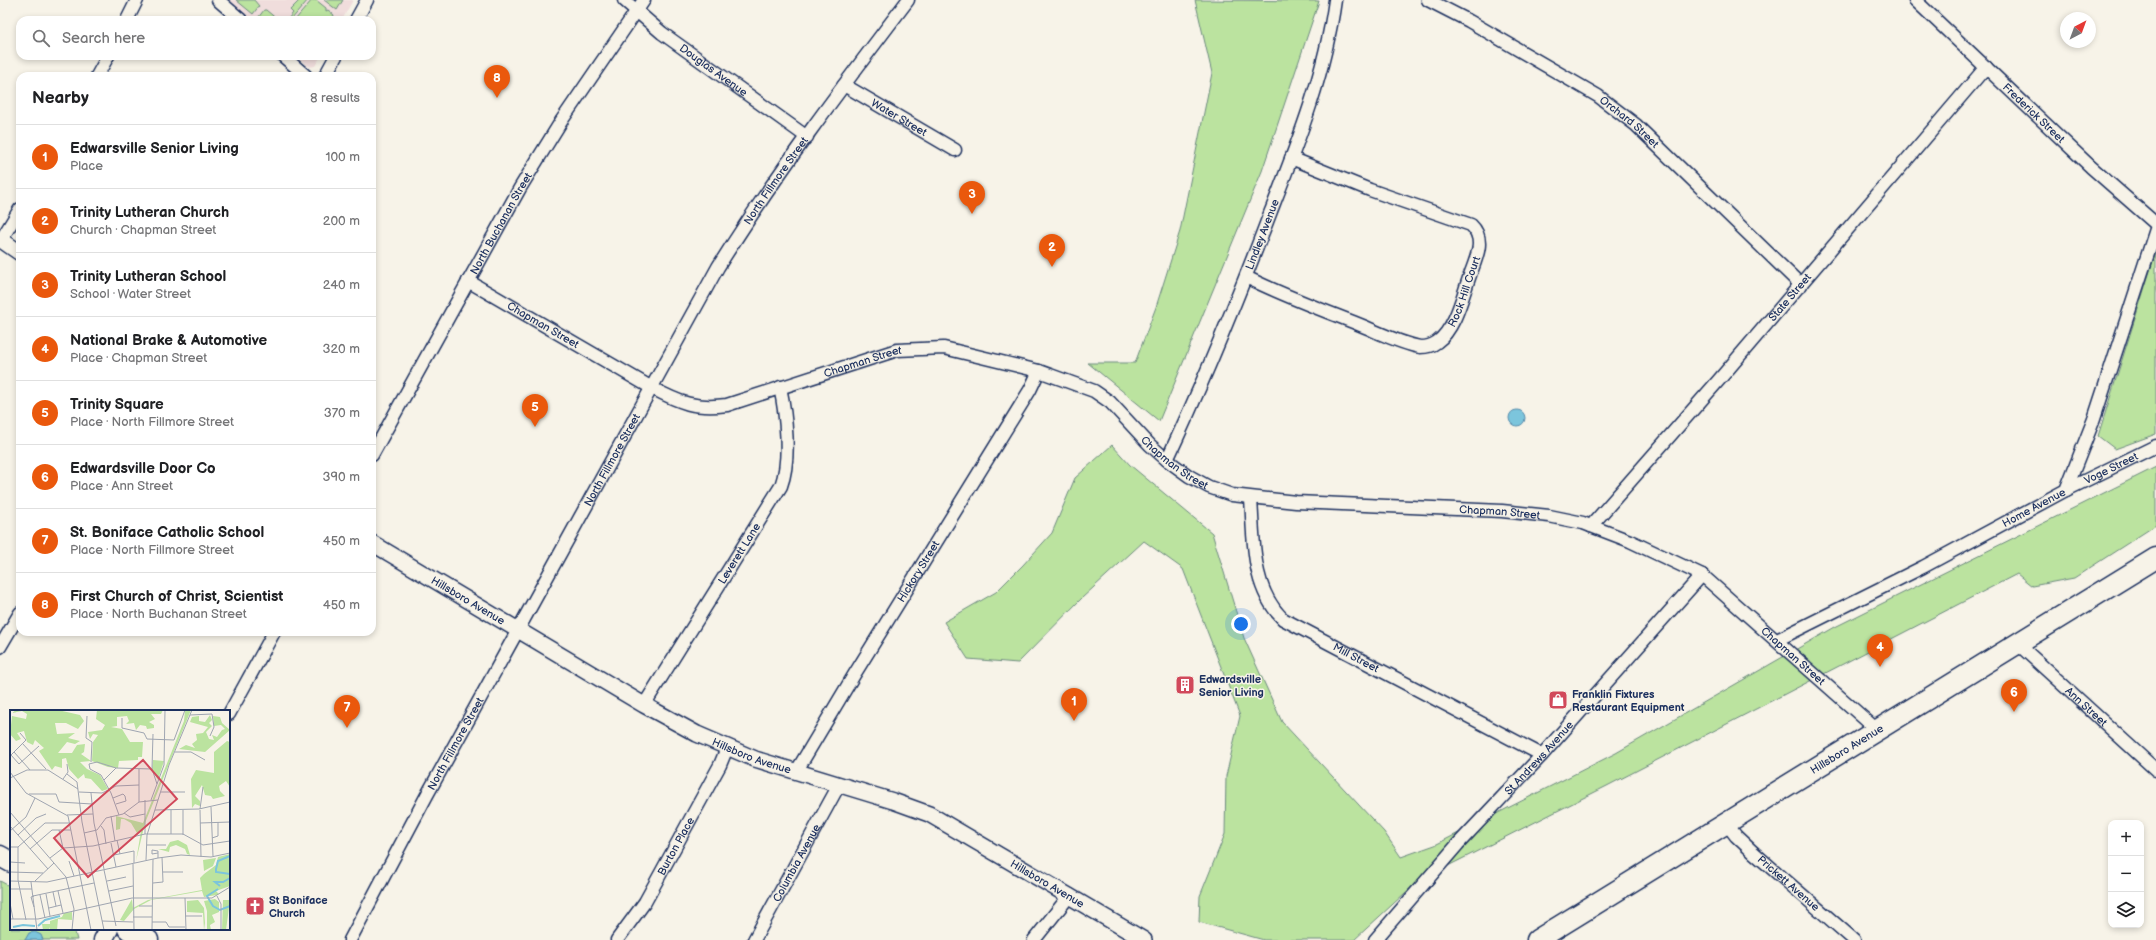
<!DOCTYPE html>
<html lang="en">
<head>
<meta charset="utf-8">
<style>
	:root { --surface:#fff; --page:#f6f6f6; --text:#202124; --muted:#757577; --line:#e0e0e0; --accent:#ea580c }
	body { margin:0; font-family:"Balsamiq Sans",sans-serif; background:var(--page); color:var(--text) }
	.controls { position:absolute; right:12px; bottom:12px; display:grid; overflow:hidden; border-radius:8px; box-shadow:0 2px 6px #0003 }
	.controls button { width:36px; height:36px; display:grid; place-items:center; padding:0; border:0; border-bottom:1px solid var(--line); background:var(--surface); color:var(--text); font:20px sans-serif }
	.compass { position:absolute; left:2060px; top:12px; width:36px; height:36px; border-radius:50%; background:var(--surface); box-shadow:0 2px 6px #0003; rotate:41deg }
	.you { position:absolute; left:1241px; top:624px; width:14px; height:14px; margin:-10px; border:3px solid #fff; border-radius:50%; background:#1a73e8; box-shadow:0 0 0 6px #1a73e833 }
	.badge { display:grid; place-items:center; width:26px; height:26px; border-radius:50%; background:var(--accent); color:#fff; font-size:13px; font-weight:700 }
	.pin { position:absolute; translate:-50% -33px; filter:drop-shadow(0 1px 2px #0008) }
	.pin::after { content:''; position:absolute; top:21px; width:14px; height:12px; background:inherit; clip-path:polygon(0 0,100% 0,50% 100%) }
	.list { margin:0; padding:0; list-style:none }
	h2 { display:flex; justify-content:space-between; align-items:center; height:52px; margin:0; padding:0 16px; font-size:17px }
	h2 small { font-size:13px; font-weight:400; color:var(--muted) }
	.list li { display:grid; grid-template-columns:26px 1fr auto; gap:12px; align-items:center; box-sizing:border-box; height:64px; padding:0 16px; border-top:1px solid var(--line) }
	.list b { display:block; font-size:15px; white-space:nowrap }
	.list p { margin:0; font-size:13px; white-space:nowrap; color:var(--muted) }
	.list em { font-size:13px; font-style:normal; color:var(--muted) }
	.icon { flex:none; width:22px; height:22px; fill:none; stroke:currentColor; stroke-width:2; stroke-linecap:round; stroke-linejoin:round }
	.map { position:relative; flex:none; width:2156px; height:940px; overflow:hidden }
	.search { position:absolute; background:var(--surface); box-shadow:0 2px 6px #0003; left:16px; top:16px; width:360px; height:44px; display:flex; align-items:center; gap:10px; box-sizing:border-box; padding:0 14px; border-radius:12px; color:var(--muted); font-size:15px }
	.panel { position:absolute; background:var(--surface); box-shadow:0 2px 6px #0003; left:16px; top:72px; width:360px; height:564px; border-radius:12px }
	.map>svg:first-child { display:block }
	.built { fill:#f0dddc }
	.green { fill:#bbe39f; stroke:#6b897e }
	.water { fill:#7cc5dc; stroke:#5589aa }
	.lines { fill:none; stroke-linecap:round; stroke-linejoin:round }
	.minor-casing { stroke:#1b2f5e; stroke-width:15 }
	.tertiary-casing { stroke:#1b2f5e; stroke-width:18 }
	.secondary-casing { stroke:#1b2f5e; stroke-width:21 }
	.primary-casing { stroke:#1b2f5e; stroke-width:23 }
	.minor { stroke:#f7f3e8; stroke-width:12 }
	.tertiary { stroke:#f7f3e8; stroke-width:15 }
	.secondary { stroke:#f7f3e8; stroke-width:18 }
	.primary { stroke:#f7f3e8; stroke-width:20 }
	.labels { text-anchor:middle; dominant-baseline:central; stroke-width:3; stroke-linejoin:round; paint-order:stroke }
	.street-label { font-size:11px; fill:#1b2f5e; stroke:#f7f3e8 }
	.poi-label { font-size:11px; font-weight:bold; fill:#1b2f5e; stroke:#f7f3e8; text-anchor:start }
	.inset-river { fill:none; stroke:#7cc5dc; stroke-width:2 }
	.inset-road { fill:none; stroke:#9fa5b1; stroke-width:1 }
	.view { fill:#d1495b; fill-opacity:0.15; stroke:#d1495b; stroke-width:2 }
	.inset-edge { fill:none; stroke:#1b2f5e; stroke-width:2 }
</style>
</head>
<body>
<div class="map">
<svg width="2156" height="940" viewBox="0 0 2156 940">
	<rect width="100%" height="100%" fill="#f7f3e8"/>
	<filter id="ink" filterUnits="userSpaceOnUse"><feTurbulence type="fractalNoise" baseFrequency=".025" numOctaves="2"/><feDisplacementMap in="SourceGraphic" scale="8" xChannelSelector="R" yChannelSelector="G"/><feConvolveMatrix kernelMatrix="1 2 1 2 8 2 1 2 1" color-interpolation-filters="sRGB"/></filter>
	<g filter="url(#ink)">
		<!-- built -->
		<g class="built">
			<polygon points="229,0 353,0 342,20 252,20"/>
			<polygon points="294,56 321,56 315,66 310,67"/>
		</g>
		<!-- green -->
		<g class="green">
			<polygon points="236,0 254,0 259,6 253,14"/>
			<polygon points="300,0 308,0 291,20 287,20 293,13 290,10"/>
			<polygon points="312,0 316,0 326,8 326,11 328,10 334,15 332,20 295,20"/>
			<polygon points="324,0 343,0 337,10"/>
			<polygon points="1195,0 1319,1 1262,171 1159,421 1088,363 1135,363 1156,307 1180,231 1212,73"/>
			<polygon points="264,10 266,10 278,20 260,20 258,18"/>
			<polygon points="2156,252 2156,434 2115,449 2098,436"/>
			<polygon points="1112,445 1130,465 1212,533 1244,638 1282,722 1384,832 1401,857 1435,845 1616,753 1835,627 2156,467 2156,525 2074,578 2032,586 2017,574 1607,786 1418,881 1354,940 1264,940 1199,922 1200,896 1225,834 1226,776 1240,716 1183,569 1144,541 1082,598 1018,663 968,659 944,622 996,592 1023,565 1052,533 1075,478"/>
			<polygon points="0,881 11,887 11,929 74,929 77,940 0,940"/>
		</g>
		<!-- water -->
		<g class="water">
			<circle cx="1517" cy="418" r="8"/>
			<polygon points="35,932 41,935 43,940 25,940 29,933"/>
		</g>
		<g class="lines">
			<!-- minor casing -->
			<g class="minor-casing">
				<g id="minor">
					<polyline points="218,0 241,20"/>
					<path id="s1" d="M624,0l38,33 145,104"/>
					<path id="s2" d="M1428,0l41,21 129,75 38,29 165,160"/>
					<path id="s3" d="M1915,0l176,167 65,57"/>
					<polyline points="127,20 137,0"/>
					<polyline points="356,20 367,0"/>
					<polyline points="283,56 306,76"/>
					<polyline points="97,76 108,56"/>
					<polyline points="325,76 336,56"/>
					<path id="s4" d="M844,85l111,65"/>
					<polyline points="1,240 20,209"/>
					<path id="s5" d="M1246,277c36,18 74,32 112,47 20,8 41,19 62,23 6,0 12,-1 17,-5 18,-13 25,-44 32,-64 6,-18 18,-38 2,-53l-101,-35 -79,-32"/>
					<path id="s6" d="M468,281l184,107c28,15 43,21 75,17l170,-55 47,-2 95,23 55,20 16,11 40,43 17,15 22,16 20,11 23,8 64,7 206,9 47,5 34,7 47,18 72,34 174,154"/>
					<path id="s7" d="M372,455l148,-267 42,-68 82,-120"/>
					<path id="s8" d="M1167,460c38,-81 72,-165 104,-249 27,-69 54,-137 64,-211"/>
					<path id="s9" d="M2066,490l90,-44"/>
					<path id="s10" d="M1251,499c3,41 0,89 32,120l259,136"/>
					<path id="s11" d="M1591,526l127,-145 268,-314"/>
					<path id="s12" d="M1777,640l146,-73 143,-77 28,-71 62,-190"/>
					<path id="s13" d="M2017,643l139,127"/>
					<polyline points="0,647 20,613"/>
					<path id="s14" d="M644,705l137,-219c10,-27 5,-71 -1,-99"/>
					<polyline points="229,714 274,632"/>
					<path id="s15" d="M796,772l58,-97 176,-285 9,-19"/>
					<path id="s16" d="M1726,823l10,13 17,16 101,88"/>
					<path id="s17" d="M350,940l77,-145 291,-528c58,-93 124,-180 190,-267"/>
					<path id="s18" d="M617,940l28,-38 75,-137 7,-17"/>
					<path id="s19" d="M754,940l85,-155"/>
					<polyline points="1034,940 1070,895"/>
					<path id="s20" d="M1375,940l83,-96 84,-89 160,-180"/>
				</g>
			</g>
			<!-- tertiary casing -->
			<g class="tertiary-casing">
				<g id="tertiary">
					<polyline points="0,239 20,253"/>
					<path id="s21" d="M372,543l272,162 53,29 58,25 138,42 36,13 215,126"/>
				</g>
			</g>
			<!-- secondary casing -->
			<g class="secondary-casing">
				<polyline id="secondary" points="103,940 109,929"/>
			</g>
			<!-- primary casing -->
			<g class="primary-casing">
				<g id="primary">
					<polyline points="0,856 11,862"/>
					<polyline points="128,929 148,940"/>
					<path id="s22" d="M1537,940l619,-382"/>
				</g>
			</g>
			<!-- minor -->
			<use href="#minor" class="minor"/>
			<!-- tertiary -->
			<use href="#tertiary" class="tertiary"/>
			<!-- secondary -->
			<use href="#secondary" class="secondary"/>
			<!-- primary -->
			<use href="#primary" class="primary"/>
		</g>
	</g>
	<!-- icons -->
	<defs>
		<g id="building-square" transform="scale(1)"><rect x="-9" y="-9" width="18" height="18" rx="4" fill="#d1495b" stroke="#f7f3e8"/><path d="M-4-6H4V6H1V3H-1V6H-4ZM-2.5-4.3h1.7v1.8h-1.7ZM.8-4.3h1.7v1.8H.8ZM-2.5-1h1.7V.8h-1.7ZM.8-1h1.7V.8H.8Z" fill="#fff"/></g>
		<g id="shop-square" transform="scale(1)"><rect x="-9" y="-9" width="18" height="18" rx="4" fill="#d1495b" stroke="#f7f3e8"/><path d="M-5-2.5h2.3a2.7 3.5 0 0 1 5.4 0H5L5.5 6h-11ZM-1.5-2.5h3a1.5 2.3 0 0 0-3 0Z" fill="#fff"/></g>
		<g id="church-square" transform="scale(1)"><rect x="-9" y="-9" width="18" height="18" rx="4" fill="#d1495b" stroke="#f7f3e8"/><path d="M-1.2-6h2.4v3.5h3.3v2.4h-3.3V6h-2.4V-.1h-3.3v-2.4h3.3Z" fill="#fff"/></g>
	</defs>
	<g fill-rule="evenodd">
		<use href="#building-square" x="1185" y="685"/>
		<use href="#shop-square" x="1558" y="700"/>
		<use href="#church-square" x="255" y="906"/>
	</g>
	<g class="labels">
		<!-- street labels -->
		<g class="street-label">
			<text stroke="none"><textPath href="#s1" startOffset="114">Douglas Avenue</textPath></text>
			<text stroke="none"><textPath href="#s3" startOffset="164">Frederick Street</textPath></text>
			<text stroke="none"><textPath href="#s4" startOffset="64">Water Street</textPath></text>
			<text stroke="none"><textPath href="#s2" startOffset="236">Orchard Street</textPath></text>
			<text stroke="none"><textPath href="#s17" startOffset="871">North Fillmore Street</textPath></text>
			<text stroke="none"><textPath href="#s7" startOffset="265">North Buchanan Street</textPath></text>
			<text stroke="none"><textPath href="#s8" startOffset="245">Lindley Avenue</textPath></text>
			<text stroke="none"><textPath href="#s5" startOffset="264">Rock Hill Court</textPath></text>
			<text stroke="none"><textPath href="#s11" startOffset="303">State Street</textPath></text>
			<text stroke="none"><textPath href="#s6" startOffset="87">Chapman Street</textPath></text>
			<text stroke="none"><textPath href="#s6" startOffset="434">Chapman Street</textPath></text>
			<text stroke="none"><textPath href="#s17" startOffset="547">North Fillmore Street</textPath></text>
			<text stroke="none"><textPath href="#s6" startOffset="782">Chapman Street</textPath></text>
			<text stroke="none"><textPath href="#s9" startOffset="50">Voge Street</textPath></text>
			<text stroke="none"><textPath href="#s12" startOffset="289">Home Avenue</textPath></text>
			<text stroke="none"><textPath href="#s6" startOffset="1117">Chapman Street</textPath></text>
			<text stroke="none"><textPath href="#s14" startOffset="179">Leverett Lane</textPath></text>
			<text stroke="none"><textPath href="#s15" startOffset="235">Hickory Street</textPath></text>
			<text stroke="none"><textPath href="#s21" startOffset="112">Hillsboro Avenue</textPath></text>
			<text stroke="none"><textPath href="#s6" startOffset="1453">Chapman Street</textPath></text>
			<text stroke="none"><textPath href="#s10" startOffset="210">Mill Street</textPath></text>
			<text stroke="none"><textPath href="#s13" startOffset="94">Ann Street</textPath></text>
			<text stroke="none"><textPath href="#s17" startOffset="223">North Fillmore Street</textPath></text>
			<text stroke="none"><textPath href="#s22" startOffset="364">Hillsboro Avenue</textPath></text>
			<text stroke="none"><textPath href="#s21" startOffset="436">Hillsboro Avenue</textPath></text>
			<text stroke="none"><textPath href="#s20" startOffset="245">St Andrews Avenue</textPath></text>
			<text stroke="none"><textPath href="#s18" startOffset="111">Burton Place</textPath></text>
			<text stroke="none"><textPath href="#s19" startOffset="88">Columbia Avenue</textPath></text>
			<text stroke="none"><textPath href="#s21" startOffset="760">Hillsboro Avenue</textPath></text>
			<text stroke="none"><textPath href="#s16" startOffset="87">Prickett Avenue</textPath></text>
		</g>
		<!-- poi labels -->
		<g class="poi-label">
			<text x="1199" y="679">Edwardsville<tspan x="1199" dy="13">Senior Living</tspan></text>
			<text x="1572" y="694">Franklin Fixtures<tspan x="1572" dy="13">Restaurant Equipment</tspan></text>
			<text x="269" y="900">St Boniface<tspan x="269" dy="13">Church</tspan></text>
		</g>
	</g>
	<!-- overview -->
	<g transform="translate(10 710)">
		<rect width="220" height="220" fill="#f7f3e8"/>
		<path d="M6,0h42l22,5 4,6 -6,8 -12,-6h-11l2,11 18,-1 -7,5 12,3 -5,3 -8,-2 -9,11h14l5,-8 8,-1 -1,8 -3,2 10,7 -11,1 7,7 13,6 8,14 -6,2 -11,-12 -6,-1 -1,-4 -6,5 -9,-10 -3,-11 -4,1v9l-7,-2 -3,4 -13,-19 5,-3 -9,-8 -2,5 -6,-3 -3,-11 -7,2 4,6 -5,2 -6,-7 2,-18 14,3 1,-5 -5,-3 -10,2zM87,0h66l-2,4h-10l4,5 -6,3 5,3v3l-7,1 -1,-3 -6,-1 -4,5 -2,-7 -8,1 3,-3 -2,-5 -10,1v9l-6,1 11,2 8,13h13l-1,15h-4v3l-19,1 -1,7 -10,-1 -16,-6 1,-19 5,-7 -5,-1 -3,5 -2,-7 14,-2 3,-5 -9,-6zM175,0h6l-46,113 -9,38 5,-30 -4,2 -6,-10 -7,-4h-3l-1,10 -4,1v-14l27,7 41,-102zM200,5l2,5 -3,3 3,3 -6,6 3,7 5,1 -2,-5 5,2 5,-7 3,-1 -4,-4 -7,1 -1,-10 7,1 2,6 8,7 -25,22 -26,-3 7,-4 9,3 -3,-4 5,-4 -1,-6 7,-1 5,-6 -18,-5 2,-5 7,-1v5l6,1zM217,31l3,1v45l-4,-6 -7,5 1,5 5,5 -12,3 -2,-3 -6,-1 -3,-10 -7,11 5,5v5l-5,-2 -3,4 -1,-29 5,-9 18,3v-21zM143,50l11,1 -6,19 -6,-11zM168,130l9,5 3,10 -3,-1 -2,-5 -9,-4 -6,2 -1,5 -11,-3h8l4,-7zM220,144v32l-14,5 3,3 -2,1 -13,2 -2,-6 -51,9 -17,9 -10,12 -4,-1 12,-21 1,9 15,-8 54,-10 -2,-12 4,-4 12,-9 2,-8zM206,148l-3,8 -9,5 -1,-11zM205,189l4,3v10l-7,3 3,7 -5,3 1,5h-4v-19l-3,-10zM188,190l6,8 1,15 -1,7 -1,-17 -16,-1v-11zM213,190h7l-4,30h-4zM54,203l8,-1v8l-14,-1 -1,11h-7l-1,-3v3h-6l-1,-6h8v-3l12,-4z" fill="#bbe39f"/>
		<path class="inset-river" d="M220,146l-12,5 -2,8v3l14,2M210,176l-5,-4h8l7,-4M208,179l-11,7 6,10 7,4 10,-4M28,216l7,-6 15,-4M3,217l10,-2 12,1"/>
		<path class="inset-road" d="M180,5l22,-1 2,13 -4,9M77,6l-1,22 6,4 -1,20M112,8v10l22,5 3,6 27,1 11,-30M10,23l6,7 -15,15 8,9 20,-18M12,33l24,26M4,42l16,18M165,42h16l14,8M106,58l-19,-6 -8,2 1,5 11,6 10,18 8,22M129,59v33M0,62l16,21 42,23 23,114M57,64l10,8 5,40 10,50M0,68l17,-8h21l30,19M53,69l5,-7 -1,-8M94,70l12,-12 36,1M147,74l7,-19 1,-55M69,82l23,1 14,-7 23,-1M151,82h24M81,83l3,30 10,46M19,84h27l3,8 33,2M103,88l10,-4 2,2 1,5 -10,3M141,90l6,-16 -5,-15 1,-35M201,97l2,49M190,99l3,-22M145,100l44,-1 31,-7M190,100l1,47M0,102l56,65 8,32 -2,21M114,103l6,4 15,-3M57,105l26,-1M101,106l4,25M190,113l30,-1M0,116l38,43M91,116l3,4 2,14M49,120l4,18M0,121l16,-14 9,-19M74,123l13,-3 9,-12 17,-4 16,-12 19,-2M135,124v-34M161,124v-24M8,125l18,-17 10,-4M173,125v-25M202,128l6,-2v-14M107,130l3,14M101,133l5,24M137,135h19M0,137h8l27,-24h24M8,137v33l8,40M20,139l22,-19h19M148,143l-6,1v-4l6,1v7M104,145l20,-4v12M40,148l13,-10 30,-2 52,-12h38l20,11 27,-4M136,150l1,-25 22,-70 23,-55M59,151l5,15M0,152l15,1M123,154l1,66M94,160l12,56M0,162l33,1M82,162l12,58M153,162h20M0,171l37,1 111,-24 23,-3 30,2 19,-4M25,171l19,-18M97,171l19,-4M21,172l6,48M143,173l10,-1 -1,-25M0,179h22M48,181l5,22M99,181l24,-5M43,182l3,14M36,184l4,22M30,185l5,23M23,186l61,-13M24,186l-3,1 3,10M207,186l4,8v26M175,188l1,32M0,193l3,16M129,196h13M39,198l12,-3M175,206h17M123,207h19M0,209h28l94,-21h80l18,-11M92,211l31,1M142,212h14l3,5h16M142,220l1,-71"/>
		<path class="view" d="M133,50l34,39 -89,78 -34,-39z"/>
		<rect width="220" height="220" class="inset-edge"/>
	</g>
</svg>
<div class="controls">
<button>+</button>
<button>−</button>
<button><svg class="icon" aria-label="layers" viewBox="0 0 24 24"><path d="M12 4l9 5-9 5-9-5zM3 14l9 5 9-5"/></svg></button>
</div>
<svg class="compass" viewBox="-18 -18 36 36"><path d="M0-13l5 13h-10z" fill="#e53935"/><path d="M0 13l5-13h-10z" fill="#757577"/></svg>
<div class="you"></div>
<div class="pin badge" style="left:1074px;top:721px">1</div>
<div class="pin badge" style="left:1052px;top:267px">2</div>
<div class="pin badge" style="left:972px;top:214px">3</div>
<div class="pin badge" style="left:1880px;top:667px">4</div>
<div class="pin badge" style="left:535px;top:427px">5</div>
<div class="pin badge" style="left:2014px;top:712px">6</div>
<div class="pin badge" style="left:347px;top:728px">7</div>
<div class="pin badge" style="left:497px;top:98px">8</div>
<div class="search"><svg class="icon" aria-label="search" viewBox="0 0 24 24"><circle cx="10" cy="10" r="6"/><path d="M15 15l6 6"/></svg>Search here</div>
<section class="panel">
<h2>Nearby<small>8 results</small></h2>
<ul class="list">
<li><span class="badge">1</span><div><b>Edwarsville Senior Living</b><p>Place</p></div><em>100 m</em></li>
<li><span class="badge">2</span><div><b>Trinity Lutheran Church</b><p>Church · Chapman Street</p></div><em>200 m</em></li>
<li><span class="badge">3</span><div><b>Trinity Lutheran School</b><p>School · Water Street</p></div><em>240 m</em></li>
<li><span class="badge">4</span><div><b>National Brake &amp; Automotive</b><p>Place · Chapman Street</p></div><em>320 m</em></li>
<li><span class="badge">5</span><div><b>Trinity Square</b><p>Place · North Fillmore Street</p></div><em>370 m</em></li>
<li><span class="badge">6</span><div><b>Edwardsville Door Co</b><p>Place · Ann Street</p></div><em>390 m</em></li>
<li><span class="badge">7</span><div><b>St. Boniface Catholic School</b><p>Place · North Fillmore Street</p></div><em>450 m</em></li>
<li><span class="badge">8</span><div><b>First Church of Christ, Scientist</b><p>Place · North Buchanan Street</p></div><em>450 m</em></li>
</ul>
</section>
</div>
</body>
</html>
